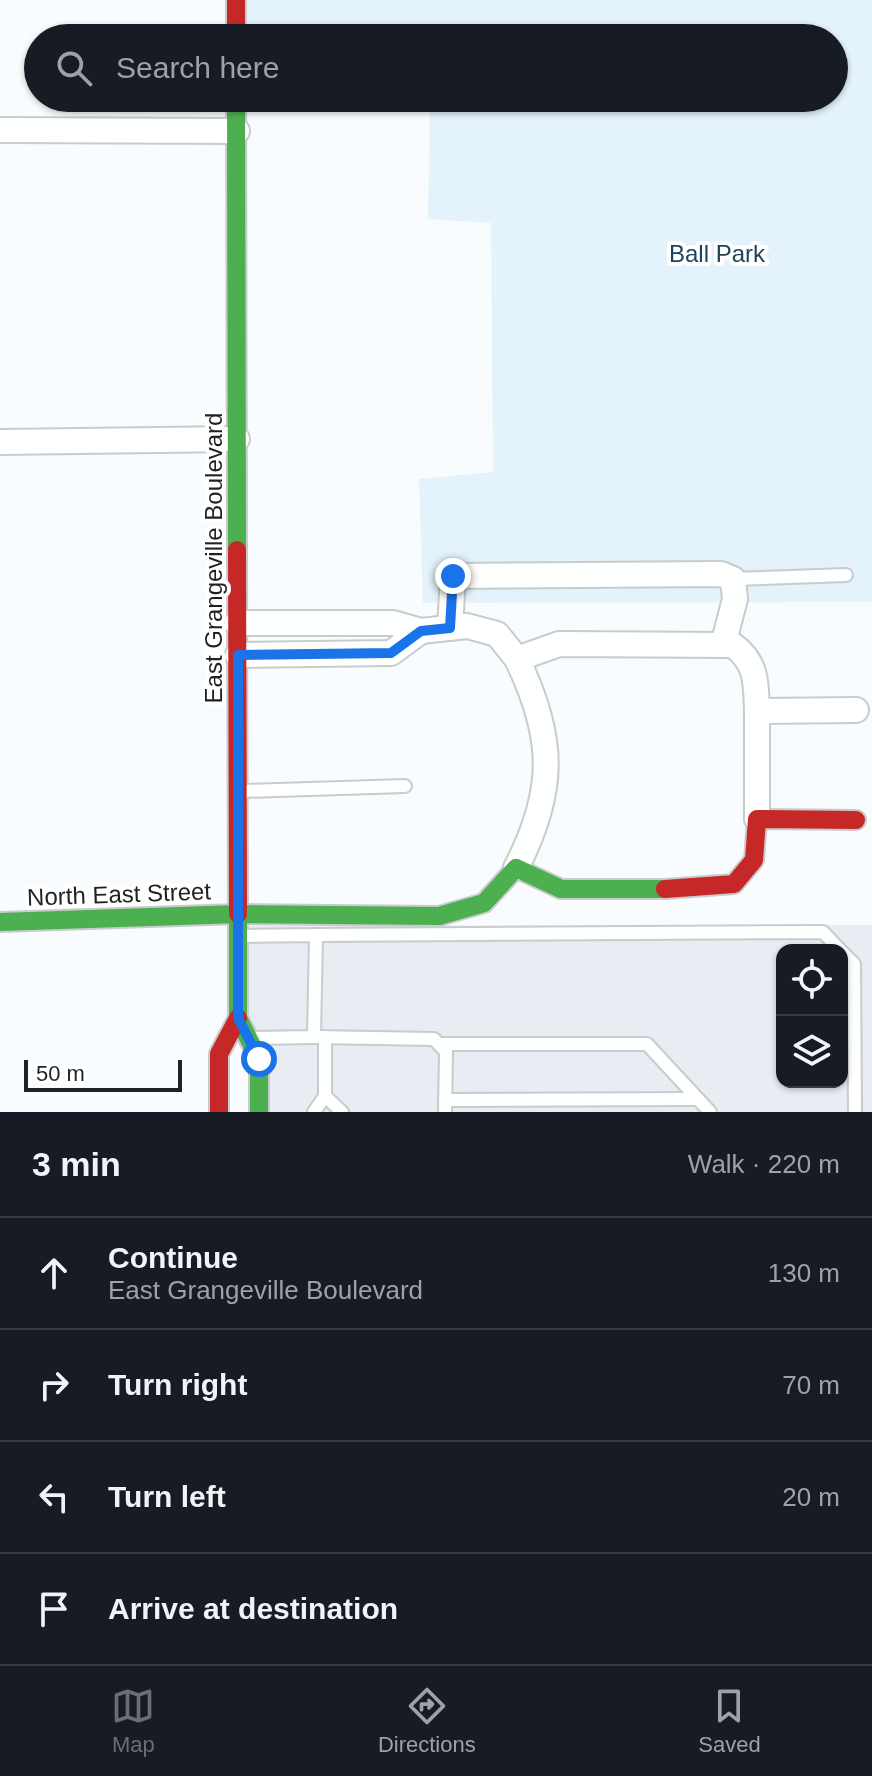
<!DOCTYPE html>
<html lang="en">
<head>
<meta charset="utf-8">
<style>
	:root { --surface:#171b24; --page:#20242c; --text:#f1f3f6; --muted:#9ea1a6; --line:#363941; --accent:#6b6e6f }
	body { margin:0; font-family:Helvetica,sans-serif; background:var(--page); color:var(--text) }
	.controls { position:absolute; right:24px; bottom:24px; display:grid; overflow:hidden; border-radius:16px; box-shadow:0 2px 6px #0004 }
	.controls button { width:72px; height:72px; display:grid; place-items:center; padding:0; border:0; border-bottom:2px solid var(--line); background:var(--surface); color:var(--text); font:40px sans-serif }
	.scale { position:absolute; left:24px; bottom:20px; width:158px; box-sizing:border-box; padding-left:8px; border:4px solid #1f2122; border-top:0; font-size:22px; line-height:28px; white-space:nowrap; color:#1f2122; -webkit-text-stroke:6px #fff; paint-order:stroke }
	.stop { position:absolute; width:24px; height:24px; margin:-18px; border:6px solid #1a73e8; border-radius:50%; background:#fff }
	.stop.end { background:#1a73e8; border-color:#fff; box-shadow:0 2px 8px #0008 }
	.list { margin:0; padding:0; list-style:none }
	h2 { display:flex; justify-content:space-between; align-items:center; height:104px; margin:0; padding:0 32px; font-size:34px }
	h2 small { font-size:26px; font-weight:400; color:var(--muted) }
	.list li { display:grid; grid-template-columns:52px 1fr auto; gap:24px; align-items:center; box-sizing:border-box; height:112px; padding:0 32px; border-top:2px solid var(--line) }
	.list b { display:block; font-size:30px; white-space:nowrap }
	.list p { margin:0; font-size:26px; white-space:nowrap; color:var(--muted) }
	.list em { font-size:26px; font-style:normal; color:var(--muted) }
	.icon { flex:none; width:44px; height:44px; fill:none; stroke:currentColor; stroke-width:2; stroke-linecap:round; stroke-linejoin:round }
	.map { position:relative; flex:none; width:872px; height:1112px; overflow:hidden }
	.search { position:absolute; background:var(--surface); box-shadow:0 2px 6px #0004; left:24px; right:24px; top:24px; height:88px; display:flex; align-items:center; gap:20px; box-sizing:border-box; padding:0 28px; border-radius:44px; color:var(--muted); font-size:30px }
	.sheet { height:552px; background:var(--surface) }
	nav { display:flex; justify-content:space-around; align-items:center; box-sizing:border-box; height:112px; border-top:2px solid var(--line); background:var(--surface); font-size:22px; color:var(--muted) }
	nav a { display:grid; justify-items:center; gap:4px }
	nav .on { color:var(--accent) }
	.map>svg:first-child { display:block }
	.built { fill:#e7edf2; fill-rule:evenodd }
	.green { fill:#e4f2fb }
	.lines { fill:none; stroke-linecap:round; stroke-linejoin:round }
	.lane-casing { stroke:#c9cbcc; stroke-width:16 }
	.street-casing { stroke:#c9cbcc; stroke-width:28 }
	.fast-casing { stroke:#c9cbcc; stroke-width:22 }
	.jam-casing { stroke:#c9cbcc; stroke-width:22 }
	.lane { stroke:#feffff; stroke-width:12 }
	.street { stroke:#feffff; stroke-width:24 }
	.fast { stroke:#4caf50; stroke-width:18 }
	.jam { stroke:#c62828; stroke-width:18 }
	.route { stroke:#1a73e8; stroke-width:10 }
	.labels { text-anchor:middle; dominant-baseline:central; stroke-width:8; stroke-linejoin:round; paint-order:stroke }
	.park-label { font-size:24px; fill:#1e445c; stroke:#fff }
	.street-label { font-size:24px; fill:#1f2122; stroke:#fff }
</style>
</head>
<body>
<div class="map">
<svg width="872" height="1112" viewBox="0 0 872 1112">
	<rect width="100%" height="100%" fill="#f9fcfe"/>
	<!-- built -->
	<path class="built" d="M872,925v187h-613l-20,-186zM782,950h60v132h-60z"/>
	<!-- green -->
	<polygon class="green" points="236,0 872,0 872,602 423,603 419,479 493,472 491,223 428,219 430,98 834,98 834,38 236,38"/>
	<g class="lines">
		<!-- lane casing -->
		<g class="lane-casing">
			<g id="lane">
				<polyline points="733,579 846,575"/>
				<polyline points="242,791 405,786"/>
				<polyline points="316,935 823,932 840,950"/>
				<polyline points="239,936 316,935 314,1037 252,1038"/>
				<polyline points="842,952 854,964 855,1112"/>
				<polyline points="314,1037 434,1039 446,1052 445,1112"/>
				<polyline points="439,1044 647,1044 710,1112"/>
				<polyline points="325,1096 342,1112"/>
				<polyline points="445,1100 698,1099"/>
				<polyline points="314,1112 325,1096 325,1037"/>
			</g>
		</g>
		<!-- street casing -->
		<g class="street-casing">
			<g id="street">
				<polyline points="0,130 237,131"/>
				<polyline points="0,442 237,439"/>
				<polyline points="237,623 393,623 421,631 391,653 238,655"/>
				<polyline points="450,628 453,576 721,574 733,579 735,599 723,645"/>
				<path d="M421,631l46,-5 30,8 20,25 42,-15 174,1c24,18 23,37 24,66l99,-1"/>
				<polyline points="757,711 757,819"/>
				<path d="M516,868c40,-78 39,-130 1,-209"/>
			</g>
		</g>
		<!-- fast casing -->
		<g class="fast-casing">
			<g id="fast">
				<polyline points="236,98 237,550"/>
				<polyline points="238,914 238,1018 259,1059 259,1112"/>
				<polyline points="0,922 239,914 439,916 484,903 516,868 561,889 665,889"/>
			</g>
		</g>
		<!-- jam casing -->
		<g class="jam-casing">
			<g id="jam">
				<polyline points="236,0 236,38"/>
				<polyline points="237,550 238,914"/>
				<polyline points="665,889 734,884 754,860 757,819 856,820"/>
				<polyline points="219,1112 219,1054 238,1018"/>
			</g>
		</g>
		<!-- lane -->
		<use href="#lane" class="lane"/>
		<!-- street -->
		<use href="#street" class="street"/>
		<!-- fast -->
		<use href="#fast" class="fast"/>
		<!-- jam -->
		<use href="#jam" class="jam"/>
	</g>
	<g class="lines">
		<!-- route -->
		<polyline class="route" points="259,1059 238,1018 238,655 391,653 421,631 450,628 453,576"/>
	</g>
	<g class="labels">
		<!-- park labels -->
		<g class="park-label">
			<text x="717" y="253">Ball Park</text>
		</g>
		<!-- street labels -->
		<g class="street-label">
			<text transform="translate(213 558) rotate(-90)">East Grangeville Boulevard</text>
			<text transform="translate(119 894) rotate(-2)">North East Street</text>
		</g>
	</g>
</svg>
<div class="controls">
<button><svg class="icon" aria-label="locate" viewBox="0 0 24 24"><circle cx="12" cy="12" r="6"/><path d="M12 2v4M12 18v4M2 12h4M18 12h4"/></svg></button>
<button><svg class="icon" aria-label="layers" viewBox="0 0 24 24"><path d="M12 4l9 5-9 5-9-5zM3 14l9 5 9-5"/></svg></button>
</div>
<div class="scale">50 m</div>
<div class="stop" style="left:259px;top:1059px"></div>
<div class="stop end" style="left:453px;top:576px"></div>
<div class="search"><svg class="icon" aria-label="search" viewBox="0 0 24 24"><circle cx="10" cy="10" r="6"/><path d="M15 15l6 6"/></svg>Search here</div>
</div>
<section class="sheet">
<h2>3 min<small>Walk · 220 m</small></h2>
<ul class="list">
<li><svg class="icon" aria-label="ahead" viewBox="0 0 24 24"><path d="M12 20V5M6 11l6-6 6 6"/></svg><div><b>Continue</b><p>East Grangeville Boulevard</p></div><em>130 m</em></li>
<li><svg class="icon" aria-label="right" viewBox="0 0 24 24"><path d="M7 20v-9h11M14 6l5 5-5 5"/></svg><div><b>Turn right</b></div><em>70 m</em></li>
<li><svg class="icon" aria-label="left" viewBox="0 0 24 24"><path d="M17 20v-9H6M10 6l-5 5 5 5"/></svg><div><b>Turn left</b></div><em>20 m</em></li>
<li><svg class="icon" aria-label="arrive" viewBox="0 0 24 24"><path d="M6 21V4h12l-3 4 3 4H6"/></svg><div><b>Arrive at destination</b></div></li>
</ul>
</section>
<nav>
<a class="on"><svg class="icon" aria-label="map" viewBox="0 0 24 24"><path d="M3 6l6-2 6 2 6-2v14l-6 2-6-2-6 2zM9 4v14M15 6v14"/></svg>Map</a>
<a><svg class="icon" aria-label="directions" viewBox="0 0 24 24"><path d="M12 3l9 9-9 9-9-9zM9 14v-3h6M13 9l2 2-2 2"/></svg>Directions</a>
<a><svg class="icon" aria-label="saved" viewBox="0 0 24 24"><path d="M7 4h10v16l-5-4-5 4z"/></svg>Saved</a>
</nav>
</body>
</html>
